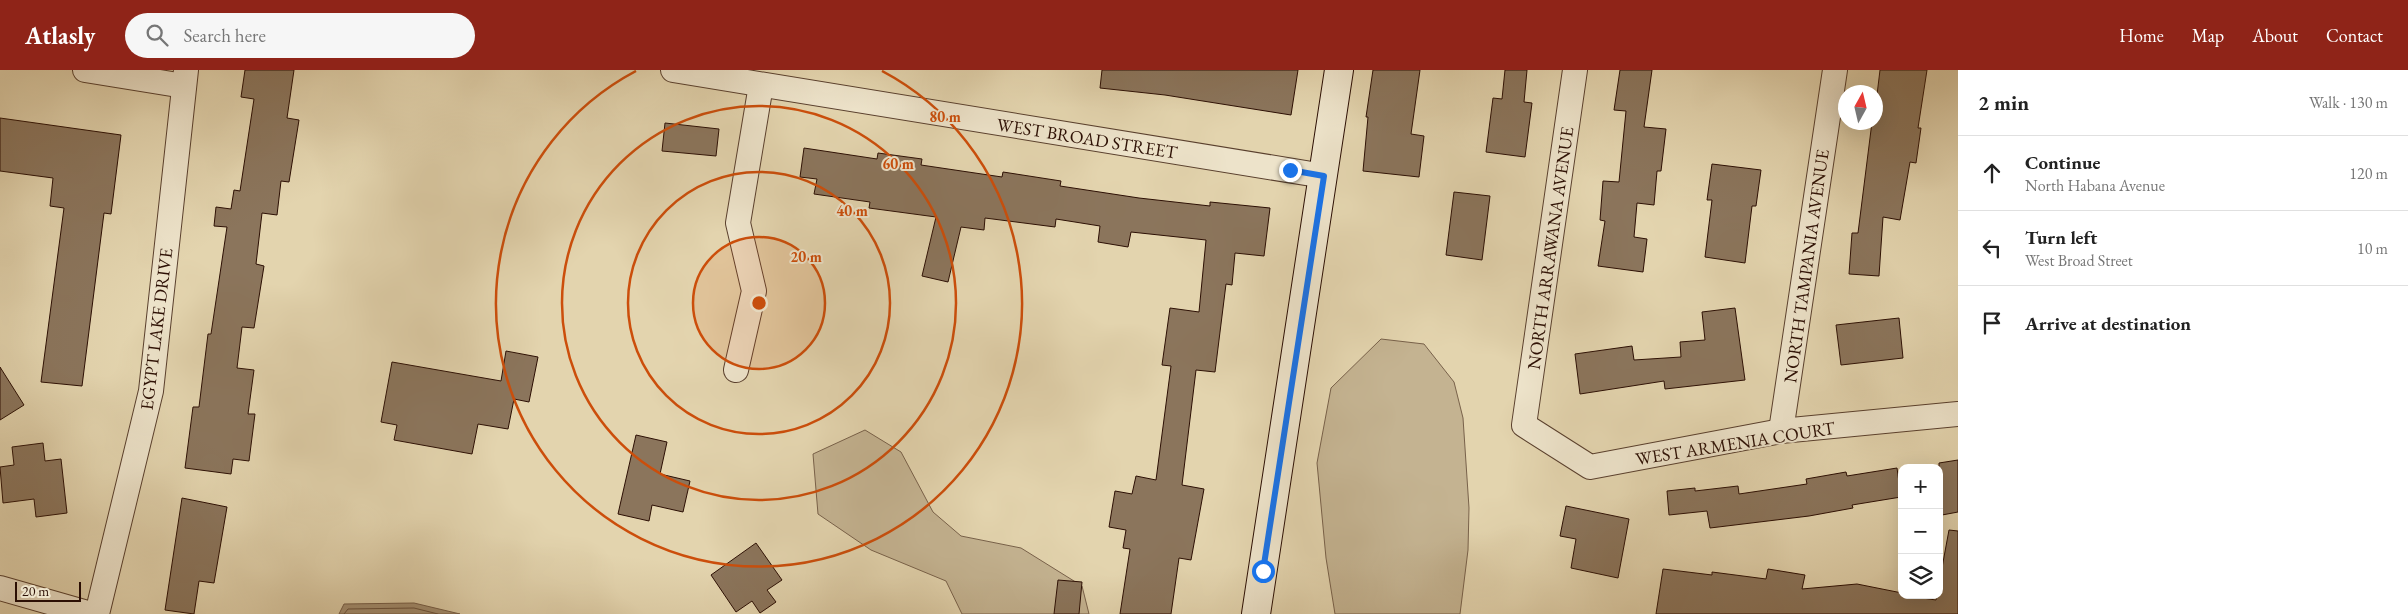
<!DOCTYPE html>
<html lang="en">
<head>
<meta charset="utf-8">
<style>
	:root { --surface:#fff; --page:#f6f6f6; --text:#222; --muted:#767676; --line:#e0e0e0; --accent:#8f2418 }
	body { margin:0; font-family:"EB Garamond",serif; background:var(--page); color:var(--text) }
	.controls { position:absolute; right:15px; bottom:15px; display:grid; overflow:hidden; border-radius:10px; box-shadow:0 5px 20px #0002 }
	.controls button { width:45px; height:45px; display:grid; place-items:center; padding:0; border:0; border-bottom:1px solid var(--line); background:var(--surface); color:var(--text); font:25px sans-serif }
	.compass { position:absolute; left:1838px; top:15px; width:45px; height:45px; border-radius:50%; background:var(--surface); box-shadow:0 5px 20px #0002; rotate:8deg }
	.scale { position:absolute; left:15px; bottom:12px; width:66px; box-sizing:border-box; padding-left:5px; border:2px solid #2c0f04; border-top:0; font-size:14px; line-height:18px; white-space:nowrap; color:#2c0f04; -webkit-text-stroke:4px #ede3ca; paint-order:stroke }
	.stop { position:absolute; width:15px; height:15px; margin:-11px; border:4px solid #1a73e8; border-radius:50%; background:#fff }
	.stop.end { background:#1a73e8; border-color:#fff; box-shadow:0 1px 5px #0008 }
	.list { margin:0; padding:0; list-style:none }
	h2 { display:flex; justify-content:space-between; align-items:center; height:65px; margin:0; padding:0 20px; font-size:21px }
	h2 small { font-size:16px; font-weight:400; color:var(--muted) }
	.list li { display:grid; grid-template-columns:32px 1fr auto; gap:15px; align-items:center; box-sizing:border-box; height:75px; padding:0 20px; border-top:1px solid var(--line) }
	.list b { display:block; font-size:19px; white-space:nowrap }
	.list p { margin:0; font-size:16px; white-space:nowrap; color:var(--muted) }
	.list em { font-size:16px; font-style:normal; color:var(--muted) }
	.icon { flex:none; width:28px; height:28px; fill:none; stroke:currentColor; stroke-width:2; stroke-linecap:round; stroke-linejoin:round }
	.map { position:relative; flex:none; width:1958px; height:544px; overflow:hidden }
	header { display:flex; align-items:center; gap:30px; box-sizing:border-box; height:70px; padding:0 25px; background:var(--accent); color:#fff }
	header strong { font-size:24px }
	nav { display:flex; gap:28px; margin-inline-start:auto; font-size:18px }
	.search { width:350px; height:45px; background:var(--page); display:flex; align-items:center; gap:12px; box-sizing:border-box; padding:0 18px; border-radius:28px; color:var(--muted); font-size:19px }
	main { display:flex }
	aside { flex:1; background:var(--surface) }
	.map>svg:first-child { display:block }
	.green { fill:#c4b391; stroke:#78614a }
	.water { fill:#a59174; stroke:#755d47 }
	.lines { fill:none; stroke-linecap:round; stroke-linejoin:round }
	.shore { stroke:#68503c; stroke-width:1 }
	.building { fill:#8b755c; stroke:#2c0f04 }
	.street-casing { stroke:#5a402e; stroke-width:26 }
	.secondary-casing { stroke:#2c0f04; stroke-width:30 }
	.street { stroke:#ede3ca; stroke-width:24 }
	.secondary { stroke:#ede3ca; stroke-width:28 }
	.route { stroke:#1a73e8; stroke-width:6 }
	.ring { fill:none; stroke:#cc4e0b; stroke-width:2.5 }
	.labels { text-anchor:middle; dominant-baseline:central; stroke-width:4; stroke-linejoin:round; paint-order:stroke }
	.street-label { font-size:18px; fill:#2c0f04; stroke:#ede3ca }
	.centre { fill:#cc4e0b; stroke:#ede3ca; stroke-width:2.5 }
	.ring-label { font-size:15px; text-anchor:middle; font-weight:bold; fill:#cc4e0b; stroke:#ede3ca; stroke-width:4; stroke-linejoin:round; paint-order:stroke }
</style>
</head>
<body>
<header>
<strong>Atlasly</strong>
<div class="search"><svg class="icon" aria-label="search" viewBox="0 0 24 24"><circle cx="10" cy="10" r="6"/><path d="M15 15l6 6"/></svg>Search here</div>
<nav><a>Home</a><a>Map</a><a>About</a><a>Contact</a></nav>
</header>
<main>
<div class="map">
<svg width="1958" height="544" viewBox="0 0 1958 544">
	<rect width="100%" height="100%" fill="#e3d4ae"/>
	<filter id="stains"><feTurbulence type="fractalNoise" baseFrequency=".004" numOctaves="4"/><feColorMatrix values="0 0 0 0 .2 0 0 0 0 .09 0 0 0 0 .02 0 0 0 .5 -.17"/></filter>
	<radialGradient id="worn" r=".72"><stop offset=".6" stop-color="#630" stop-opacity="0"/><stop offset="1" stop-color="#630" stop-opacity=".3"/></radialGradient>
	<!-- green -->
	<g class="green">
		<polygon points="1381,269 1424,274 1454,312 1463,348 1469,438 1468,480 1460,544 1335,544 1326,488 1317,393 1331,318"/>
		<polygon points="865,360 901,382 933,442 961,466 1021,478 1082,516 1089,544 962,544 946,511 871,480 818,444 813,384"/>
	</g>
	<!-- water -->
	<polygon class="water" points="414,533 460,544 339,544 344,534"/>
	<g class="lines">
		<!-- shore -->
		<polyline class="shore" points="344,544 348,539 414,538 438,544"/>
	</g>
	<!-- building -->
	<g class="building">
		<polygon points="245,0 294,0 287,48 299,50 289,112 281,111 277,145 262,143 256,194 264,196 254,258 242,257 237,298 254,300 248,344 255,344 249,391 233,389 231,404 185,398 193,337 199,337 208,264 211,264 227,157 214,156 216,137 231,139 234,120 240,121 254,29 241,27"/>
		<polygon points="1102,0 1298,0 1291,45 1165,25 1100,18"/>
		<polygon points="1373,0 1420,0 1411,64 1424,66 1419,107 1363,101 1368,47 1366,47"/>
		<polygon points="1505,0 1527,0 1524,32 1532,33 1525,87 1486,82 1493,28 1502,29"/>
		<polygon points="1620,0 1652,0 1644,57 1666,59 1661,101 1657,101 1654,135 1637,133 1634,167 1647,169 1643,202 1598,196 1605,151 1600,150 1603,111 1619,112 1626,41 1614,40"/>
		<polygon points="1880,0 1927,0 1918,58 1921,58 1916,93 1910,92 1900,150 1883,147 1879,206 1849,204 1852,163 1858,163 1872,52 1876,52 1876,33"/>
		<polygon points="0,48 121,65 111,144 104,143 82,316 41,312 64,138 50,136 53,108 0,101"/>
		<polygon points="665,53 719,59 716,86 662,81"/>
		<polygon points="804,78 877,89 878,83 922,89 921,95 1002,107 1003,102 1061,111 1060,116 1139,128 1210,136 1210,132 1270,138 1264,186 1235,183 1232,215 1226,214 1215,302 1196,300 1182,415 1204,419 1191,490 1179,488 1171,544 1120,544 1130,479 1123,478 1126,460 1109,457 1115,421 1132,424 1136,406 1156,410 1171,296 1162,295 1170,238 1199,242 1206,170 1131,162 1128,177 1098,172 1100,156 1056,149 1055,157 985,148 984,160 961,157 948,212 922,206 936,147 869,138 870,132 814,124 817,109 800,107"/>
		<polygon points="1712,94 1761,100 1756,136 1752,136 1745,193 1705,187 1712,130 1707,130"/>
		<polygon points="1454,122 1490,126 1482,190 1446,185"/>
		<polygon points="1735,238 1745,310 1665,319 1664,311 1580,324 1575,284 1632,276 1634,290 1681,287 1680,272 1705,270 1702,242"/>
		<polygon points="1899,248 1903,288 1841,295 1836,255"/>
		<polygon points="506,281 538,287 529,332 514,329 508,359 478,354 472,384 394,370 397,355 381,352 392,292 501,311"/>
		<polygon points="0,297 24,335 0,350"/>
		<polygon points="636,365 667,372 660,404 690,411 683,442 652,435 649,451 618,444"/>
		<polygon points="43,373 45,391 61,389 67,443 36,447 34,429 3,433 0,397 14,395 12,377"/>
		<polygon points="1958,390 1958,442 1942,445 1939,428 1939,393"/>
		<polygon points="1897,398 1901,427 1852,435 1853,438 1809,446 1710,458 1707,441 1669,445 1667,421 1695,418 1695,421 1738,416 1739,424 1807,414 1806,409 1846,402 1847,406"/>
		<polygon points="182,428 227,437 214,513 199,511 194,544 165,540"/>
		<polygon points="1566,436 1629,449 1618,508 1571,498 1576,469 1560,466"/>
		<polygon points="1949,460 1958,461 1958,544 1656,544 1663,499 1712,505 1712,502 1766,509 1768,499 1805,505 1802,519 1857,514 1902,523 1902,525 1936,530 1937,525 1939,525 1939,514"/>
		<polygon points="756,473 782,510 767,520 776,532 760,543 752,531 736,542 711,505"/>
		<polygon points="1058,510 1082,512 1079,544 1054,544"/>
	</g>
	<g class="lines">
		<!-- street casing -->
		<g class="street-casing">
			<g id="street">
				<polyline points="85,0 184,16"/>
				<polyline points="673,0 1324,106"/>
				<polyline points="1575,0 1524,355 1590,397 1781,361 1958,344"/>
				<polyline points="736,300 754,221 738,153 761,15"/>
				<polyline points="1781,361 1835,0"/>
				<polyline points="0,518 91,544"/>
				<polyline points="97,544 151,321 186,0"/>
			</g>
		</g>
		<!-- secondary casing -->
		<g class="secondary-casing">
			<polyline id="secondary" points="1256,544 1339,0"/>
		</g>
		<!-- street -->
		<use href="#street" class="street"/>
		<!-- secondary -->
		<use href="#secondary" class="secondary"/>
	</g>
	<g class="lines">
		<!-- route -->
		<polyline class="route" points="1263,501 1324,106 1290,100"/>
	</g>
	<!-- distance rings -->
	<circle cx="759" cy="233" r="66" fill="#cc4e0b" fill-opacity=".12"/>
	<g class="ring">
		<circle cx="759" cy="233" r="66"/>
		<circle cx="759" cy="233" r="131"/>
		<circle cx="759" cy="233" r="197"/>
		<path d="M882 1A263 263 0 1 1 636 1"/>
	</g>
	<g class="labels">
		<!-- street labels -->
		<g class="street-label">
			<text transform="translate(1087 68) rotate(9)">WEST BROAD STREET</text>
			<text transform="translate(1550 178) rotate(-82)">NORTH ARRAWANA AVENUE</text>
			<text transform="translate(1806 196) rotate(-82)">NORTH TAMPANIA AVENUE</text>
			<text transform="translate(156 259) rotate(-83)">EGYPT LAKE DRIVE</text>
			<text transform="translate(1735 373) rotate(-9)">WEST ARMENIA COURT</text>
		</g>
	</g>
	<circle cx="759" cy="233" r="8" class="centre"/>
	<g class="ring-label">
		<text x="945" y="52">80 m</text>
		<text x="898" y="99">60 m</text>
		<text x="852" y="146">40 m</text>
		<text x="806" y="192">20 m</text>
	</g>
	<rect width="100%" height="100%" filter="url(#stains)"/>
	<rect width="100%" height="100%" fill="url(#worn)"/>
</svg>
<div class="controls">
<button>+</button>
<button>−</button>
<button><svg class="icon" aria-label="layers" viewBox="0 0 24 24"><path d="M12 4l9 5-9 5-9-5zM3 14l9 5 9-5"/></svg></button>
</div>
<svg class="compass" viewBox="-18 -18 36 36"><path d="M0-13l5 13h-10z" fill="#e53935"/><path d="M0 13l5-13h-10z" fill="#767676"/></svg>
<div class="scale">20 m</div>
<div class="stop" style="left:1263px;top:501px"></div>
<div class="stop end" style="left:1290px;top:100px"></div>
</div>
<aside>
<h2>2 min<small>Walk · 130 m</small></h2>
<ul class="list">
<li><svg class="icon" aria-label="ahead" viewBox="0 0 24 24"><path d="M12 20V5M6 11l6-6 6 6"/></svg><div><b>Continue</b><p>North Habana Avenue</p></div><em>120 m</em></li>
<li><svg class="icon" aria-label="left" viewBox="0 0 24 24"><path d="M17 20v-9H6M10 6l-5 5 5 5"/></svg><div><b>Turn left</b><p>West Broad Street</p></div><em>10 m</em></li>
<li><svg class="icon" aria-label="arrive" viewBox="0 0 24 24"><path d="M6 21V4h12l-3 4 3 4H6"/></svg><div><b>Arrive at destination</b></div></li>
</ul>
</aside>
</main>
</body>
</html>
